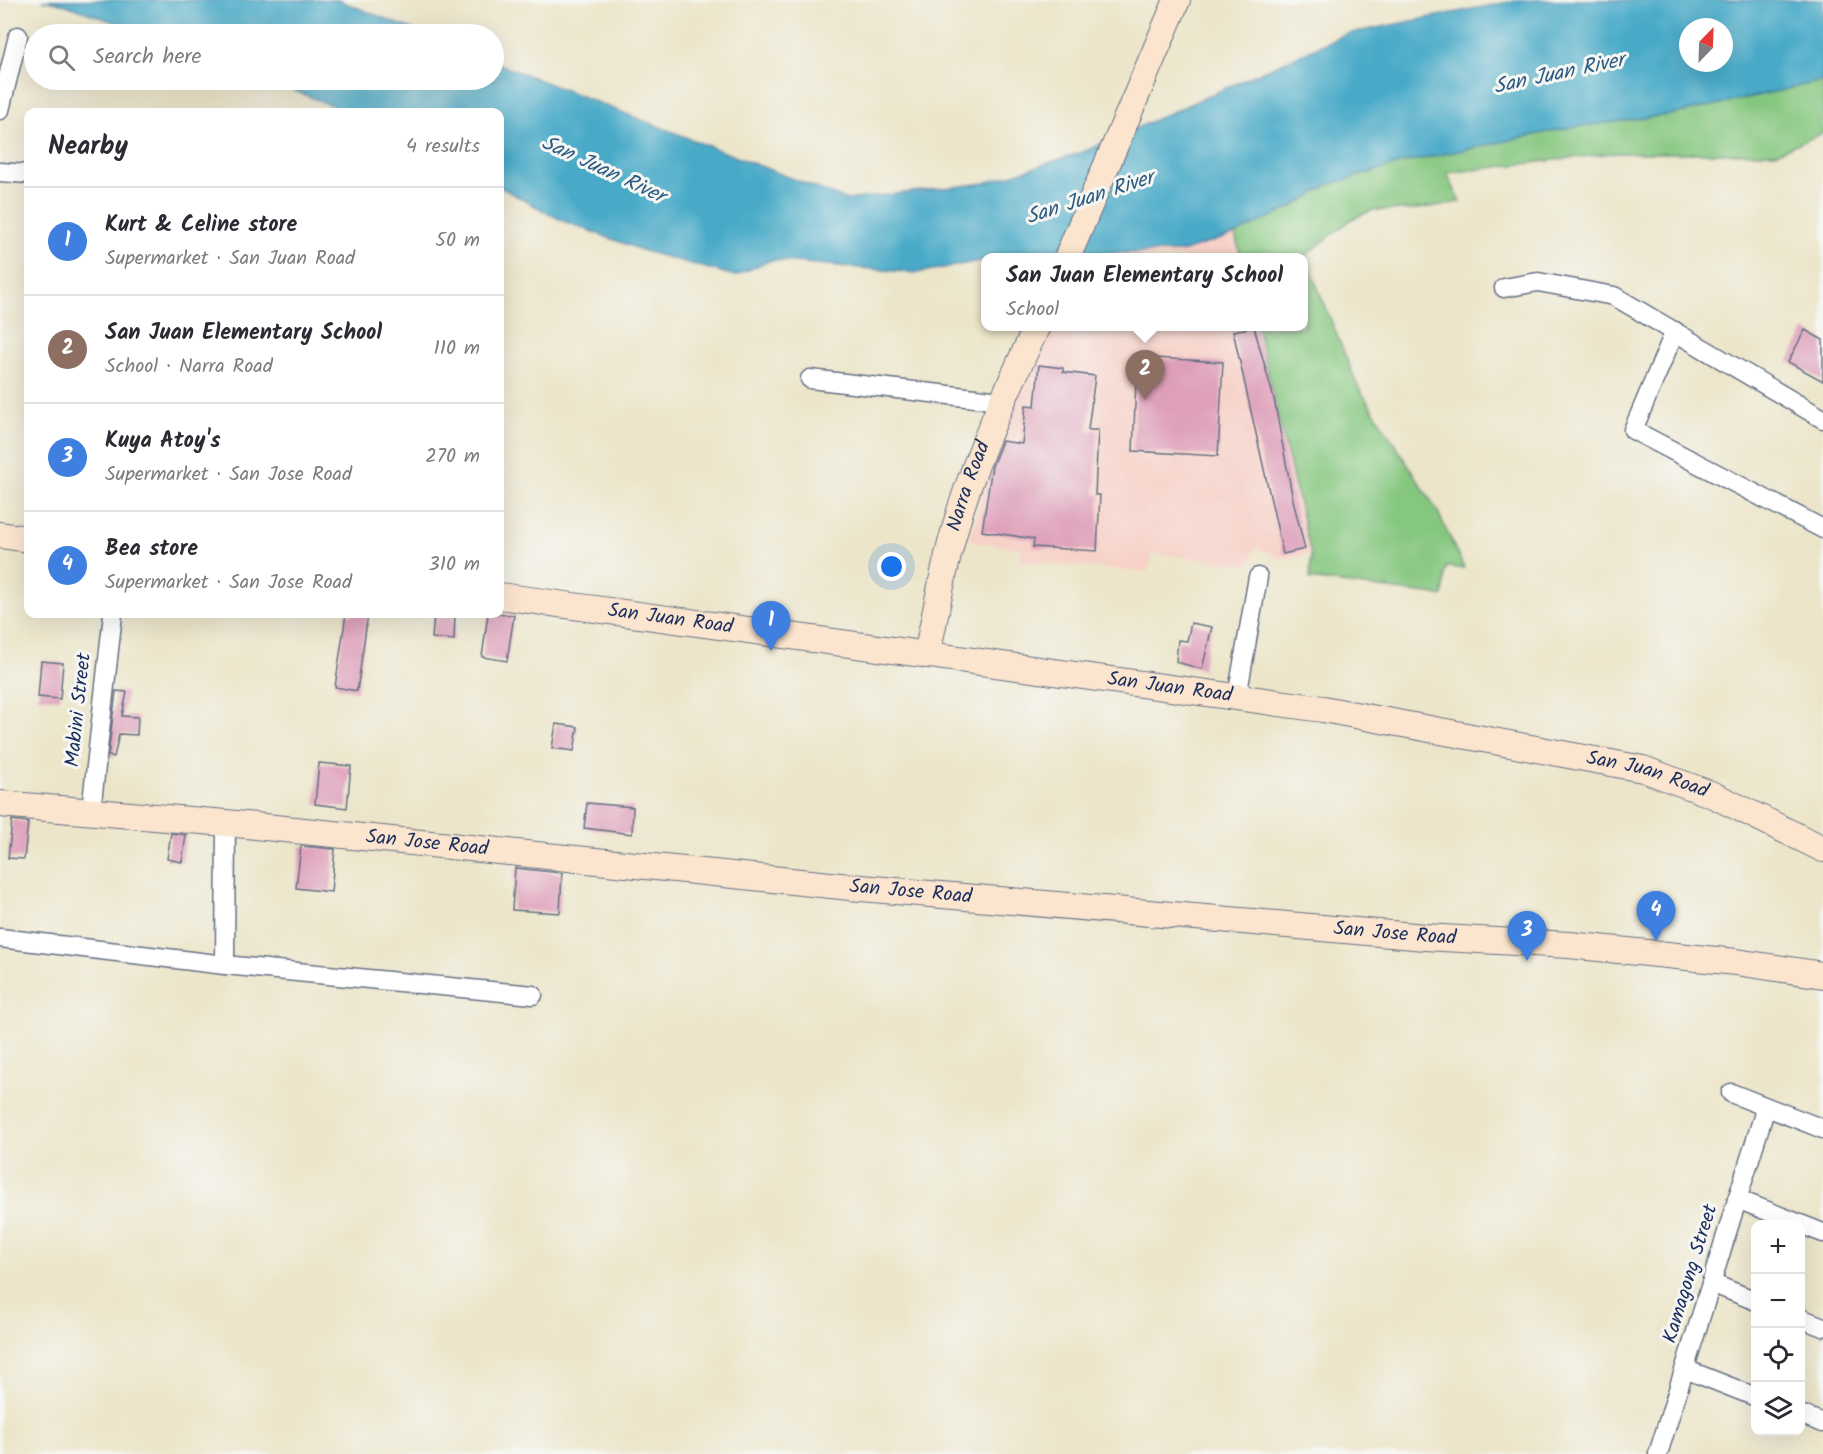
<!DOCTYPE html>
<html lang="en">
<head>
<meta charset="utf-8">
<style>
	:root { --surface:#fff; --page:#f7f7f7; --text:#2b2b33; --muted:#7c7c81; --line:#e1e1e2; --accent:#c8321e }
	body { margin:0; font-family:Kalam,sans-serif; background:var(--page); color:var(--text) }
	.controls { position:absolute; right:18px; bottom:18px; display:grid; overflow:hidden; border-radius:12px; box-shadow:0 6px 24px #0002 }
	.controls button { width:54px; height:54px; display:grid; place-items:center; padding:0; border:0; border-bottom:2px solid var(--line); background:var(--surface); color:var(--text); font:30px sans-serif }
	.compass { position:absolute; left:1679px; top:18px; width:54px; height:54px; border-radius:50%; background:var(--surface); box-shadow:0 6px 24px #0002; rotate:23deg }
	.you { position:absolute; left:892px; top:567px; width:21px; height:21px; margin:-15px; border:4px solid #fff; border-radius:50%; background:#1a73e8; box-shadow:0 0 0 9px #1a73e833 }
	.badge { display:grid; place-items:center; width:39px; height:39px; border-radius:50%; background:var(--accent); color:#fff; font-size:20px; font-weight:700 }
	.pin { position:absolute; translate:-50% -50px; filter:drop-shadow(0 2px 3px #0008) }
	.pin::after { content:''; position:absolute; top:32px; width:21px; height:18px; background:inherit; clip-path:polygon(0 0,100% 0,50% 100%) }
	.popup { position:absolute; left:981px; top:253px; width:327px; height:78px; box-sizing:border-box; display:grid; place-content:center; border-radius:12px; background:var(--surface); filter:drop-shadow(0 2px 4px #0005); font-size:20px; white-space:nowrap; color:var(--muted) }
	.popup b { font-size:22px; color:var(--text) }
	.popup::after { content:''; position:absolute; left:50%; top:100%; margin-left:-12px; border:12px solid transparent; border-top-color:var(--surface) }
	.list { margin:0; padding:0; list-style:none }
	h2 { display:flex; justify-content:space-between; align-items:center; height:78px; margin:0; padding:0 24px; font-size:26px }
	h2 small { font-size:20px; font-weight:400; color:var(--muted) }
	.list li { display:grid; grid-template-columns:39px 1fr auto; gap:18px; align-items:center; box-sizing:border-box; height:108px; padding:0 24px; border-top:2px solid var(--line) }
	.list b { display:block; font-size:22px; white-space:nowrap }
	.list p { margin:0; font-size:20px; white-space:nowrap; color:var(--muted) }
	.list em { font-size:20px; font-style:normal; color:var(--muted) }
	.icon { flex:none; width:33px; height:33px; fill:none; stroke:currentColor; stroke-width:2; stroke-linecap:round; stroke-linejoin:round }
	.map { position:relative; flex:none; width:1823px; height:1454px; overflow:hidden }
	.search { position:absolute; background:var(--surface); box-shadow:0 6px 24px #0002; left:24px; top:24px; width:480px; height:66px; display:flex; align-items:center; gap:15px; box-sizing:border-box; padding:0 21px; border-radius:33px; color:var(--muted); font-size:22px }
	.panel { position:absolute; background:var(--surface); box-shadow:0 6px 24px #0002; left:24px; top:108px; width:480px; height:510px; border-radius:12px }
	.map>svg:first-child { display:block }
	.built { fill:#f7d1c8 }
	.green { fill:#85c77f; stroke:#507b6e; stroke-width:1.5 }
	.water { fill:#48aac8; stroke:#326c93; stroke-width:1.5; fill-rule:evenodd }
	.building { fill:#de9fb9 }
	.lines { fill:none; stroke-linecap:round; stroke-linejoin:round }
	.street-casing { stroke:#646f83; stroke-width:21 }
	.secondary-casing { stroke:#646f83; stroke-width:28 }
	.street { stroke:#fff; stroke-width:18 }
	.secondary { stroke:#fbe5cf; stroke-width:26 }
	.labels { text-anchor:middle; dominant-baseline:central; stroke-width:6; stroke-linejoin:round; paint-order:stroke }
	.street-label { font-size:20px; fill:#1b2f5e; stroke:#f6f6f2 }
	.water-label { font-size:21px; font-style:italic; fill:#2b5a83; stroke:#f6f6f2 }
</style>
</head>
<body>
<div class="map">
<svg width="1823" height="1454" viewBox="0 0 1823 1454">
	<rect width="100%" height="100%" fill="#f6f6f2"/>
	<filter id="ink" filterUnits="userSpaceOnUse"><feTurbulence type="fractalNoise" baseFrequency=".0167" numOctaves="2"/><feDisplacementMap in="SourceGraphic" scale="12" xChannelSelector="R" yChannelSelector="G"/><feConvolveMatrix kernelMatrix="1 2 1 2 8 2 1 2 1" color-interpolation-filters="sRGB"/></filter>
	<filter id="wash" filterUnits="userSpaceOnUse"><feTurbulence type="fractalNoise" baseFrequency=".008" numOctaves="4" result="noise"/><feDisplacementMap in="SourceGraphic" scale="24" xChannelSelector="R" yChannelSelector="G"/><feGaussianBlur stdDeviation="1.35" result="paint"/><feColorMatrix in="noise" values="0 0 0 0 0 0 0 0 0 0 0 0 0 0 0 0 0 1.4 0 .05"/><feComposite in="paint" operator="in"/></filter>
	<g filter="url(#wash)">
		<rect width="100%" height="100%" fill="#ece5c9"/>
		<!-- built -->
		<g class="built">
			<polygon points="1235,234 1241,257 1091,258 1093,253 1181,252"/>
			<polygon points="1054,327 1257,327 1311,554 1281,559 1255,547 1248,565 1153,553 1147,572 1020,561 1023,549 970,541 995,439"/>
		</g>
		<!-- green -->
		<polygon class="green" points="1823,81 1823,133 1776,153 1613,153 1447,173 1460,202 1411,210 1373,210 1352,219 1305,256 1358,387 1437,510 1464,568 1446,567 1443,596 1310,579 1311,554 1257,327 1304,326 1304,258 1241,257 1235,234 1292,207 1328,185 1402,163 1567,128 1675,114"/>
		<!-- water -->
		<g class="water">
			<polygon points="42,0 338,0 424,34 147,34 63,4"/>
			<path d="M1518,0h305v81l-148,33 -108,14 -165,35 -74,22 -36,22 -56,27 -55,18 -137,2 -58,4v2l-69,13 -146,-13 -36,16 -91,-25 -83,-31 -61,-33v-75h-152l-81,-32h227v-18l353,138 138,-17 98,-31 263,-118zM1688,27h36v36h-36z"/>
		</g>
		<g id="blocks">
			<!-- building -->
			<g class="building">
				<polygon points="1254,327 1274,399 1293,500 1305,549 1283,554 1233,331"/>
				<polygon points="1805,330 1823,340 1823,381 1788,362"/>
				<polygon points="1137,357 1223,362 1218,456 1133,451"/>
				<polygon points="1039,365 1063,368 1063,372 1095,376 1088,430 1098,430 1095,495 1100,495 1097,551 1033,547 1034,539 982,531 992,466 1002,441 1022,444 1026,405 1035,406"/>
				<polygon points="346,614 368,614 357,691 335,687"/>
				<polygon points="434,614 455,614 454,640 432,638"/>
				<polygon points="488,614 514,615 507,661 482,657"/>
				<polygon points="1191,623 1212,627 1202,669 1176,662 1178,640 1187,641"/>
				<polygon points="41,661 63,663 60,699 38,697"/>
				<polygon points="116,691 127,692 122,716 138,717 137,735 119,734 114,757 108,756"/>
				<polygon points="556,724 578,727 574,751 552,748"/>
				<polygon points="319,763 351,766 347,808 315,804"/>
				<polygon points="587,803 633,807 632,834 584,828"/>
				<polygon points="12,820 28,822 24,859 8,858"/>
				<polygon points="171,833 186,835 182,862 167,859"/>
				<polygon points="301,846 335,849 331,892 296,888"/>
				<polygon points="515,868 562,873 560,913 512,910"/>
			</g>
		</g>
	</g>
	<g filter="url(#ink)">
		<use href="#blocks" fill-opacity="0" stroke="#646f83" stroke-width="1.5"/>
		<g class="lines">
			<!-- street casing -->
			<g class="street-casing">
				<g id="street">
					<polyline points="0,110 18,36"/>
					<polyline points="0,172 28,174"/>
					<polyline points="1504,288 1538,282 1614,296 1823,419"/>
					<polyline points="1675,331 1633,430 1823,529"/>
					<polyline points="810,379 1001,401"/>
					<polyline points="1237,697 1258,577"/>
					<polyline points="91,811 113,614"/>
					<polyline points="0,938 225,965 533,995"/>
					<polyline points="225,965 226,823"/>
					<polyline points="1731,1093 1823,1129"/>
					<polyline points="1737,1199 1823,1233"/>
					<polyline points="1711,1283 1756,1301"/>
					<polyline points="1800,1318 1823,1327"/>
					<polyline points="1685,1369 1756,1397"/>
					<polyline points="1800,1414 1823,1423"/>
					<polyline points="1658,1454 1766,1107"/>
				</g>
			</g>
			<!-- secondary casing -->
			<g class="secondary-casing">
				<g id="secondary">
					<polyline points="1067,258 1177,0"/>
					<polyline points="0,535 28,539"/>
					<path id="s1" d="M500,596l823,113 320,60 70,26 110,54"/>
					<path id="s2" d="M927,655c10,-50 19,-99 34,-147 20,-63 48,-122 76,-182"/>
					<path id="s3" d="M0,804l226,19 624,64 575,50 144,8 167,17 87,13"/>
				</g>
			</g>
			<!-- street -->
			<use href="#street" class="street"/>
			<!-- secondary -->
			<use href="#secondary" class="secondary"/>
		</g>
	</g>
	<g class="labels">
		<!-- street labels -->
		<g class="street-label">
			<text stroke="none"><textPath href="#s2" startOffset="174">Narra Road</textPath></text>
			<text stroke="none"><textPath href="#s1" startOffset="172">San Juan Road</textPath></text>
			<text stroke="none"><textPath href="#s1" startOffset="676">San Juan Road</textPath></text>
			<text transform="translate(79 710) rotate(-84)">Mabini Street</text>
			<text stroke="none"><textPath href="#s1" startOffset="1162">San Juan Road</textPath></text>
			<text stroke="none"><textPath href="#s3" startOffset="429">San Jose Road</textPath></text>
			<text stroke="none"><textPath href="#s3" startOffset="915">San Jose Road</textPath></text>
			<text stroke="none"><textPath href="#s3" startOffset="1401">San Jose Road</textPath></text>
			<text transform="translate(1691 1274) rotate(-73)">Kamagong Street</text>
		</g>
		<!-- water labels -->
		<g class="water-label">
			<text transform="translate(1559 74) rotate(-12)">San Juan River</text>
			<text transform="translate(603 170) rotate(25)">San Juan River</text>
			<text transform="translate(1090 198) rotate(-18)">San Juan River</text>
		</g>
	</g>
</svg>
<div class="controls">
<button>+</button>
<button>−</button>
<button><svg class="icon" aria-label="locate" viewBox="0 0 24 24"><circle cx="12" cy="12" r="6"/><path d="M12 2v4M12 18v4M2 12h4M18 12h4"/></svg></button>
<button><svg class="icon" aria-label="layers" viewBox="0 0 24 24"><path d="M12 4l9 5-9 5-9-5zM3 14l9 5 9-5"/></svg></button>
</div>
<svg class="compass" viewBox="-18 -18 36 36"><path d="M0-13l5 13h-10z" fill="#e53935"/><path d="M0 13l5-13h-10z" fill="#7c7c81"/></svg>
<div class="you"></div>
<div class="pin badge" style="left:771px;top:651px;background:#3f7fe0">1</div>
<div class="pin badge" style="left:1145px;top:400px;background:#8d6e63">2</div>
<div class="popup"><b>San Juan Elementary School</b>School</div>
<div class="pin badge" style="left:1527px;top:961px;background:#3f7fe0">3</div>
<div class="pin badge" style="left:1656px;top:941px;background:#3f7fe0">4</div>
<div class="search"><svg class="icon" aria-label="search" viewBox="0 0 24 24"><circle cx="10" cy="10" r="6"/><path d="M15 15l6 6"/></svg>Search here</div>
<section class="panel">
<h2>Nearby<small>4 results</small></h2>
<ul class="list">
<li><span class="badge" style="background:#3f7fe0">1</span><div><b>Kurt &amp; Celine store</b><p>Supermarket · San Juan Road</p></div><em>50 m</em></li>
<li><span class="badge" style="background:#8d6e63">2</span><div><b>San Juan Elementary School</b><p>School · Narra Road</p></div><em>110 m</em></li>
<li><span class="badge" style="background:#3f7fe0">3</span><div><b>Kuya Atoy's</b><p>Supermarket · San Jose Road</p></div><em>270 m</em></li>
<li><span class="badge" style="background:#3f7fe0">4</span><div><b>Bea store</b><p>Supermarket · San Jose Road</p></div><em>310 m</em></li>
</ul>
</section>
</div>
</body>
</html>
